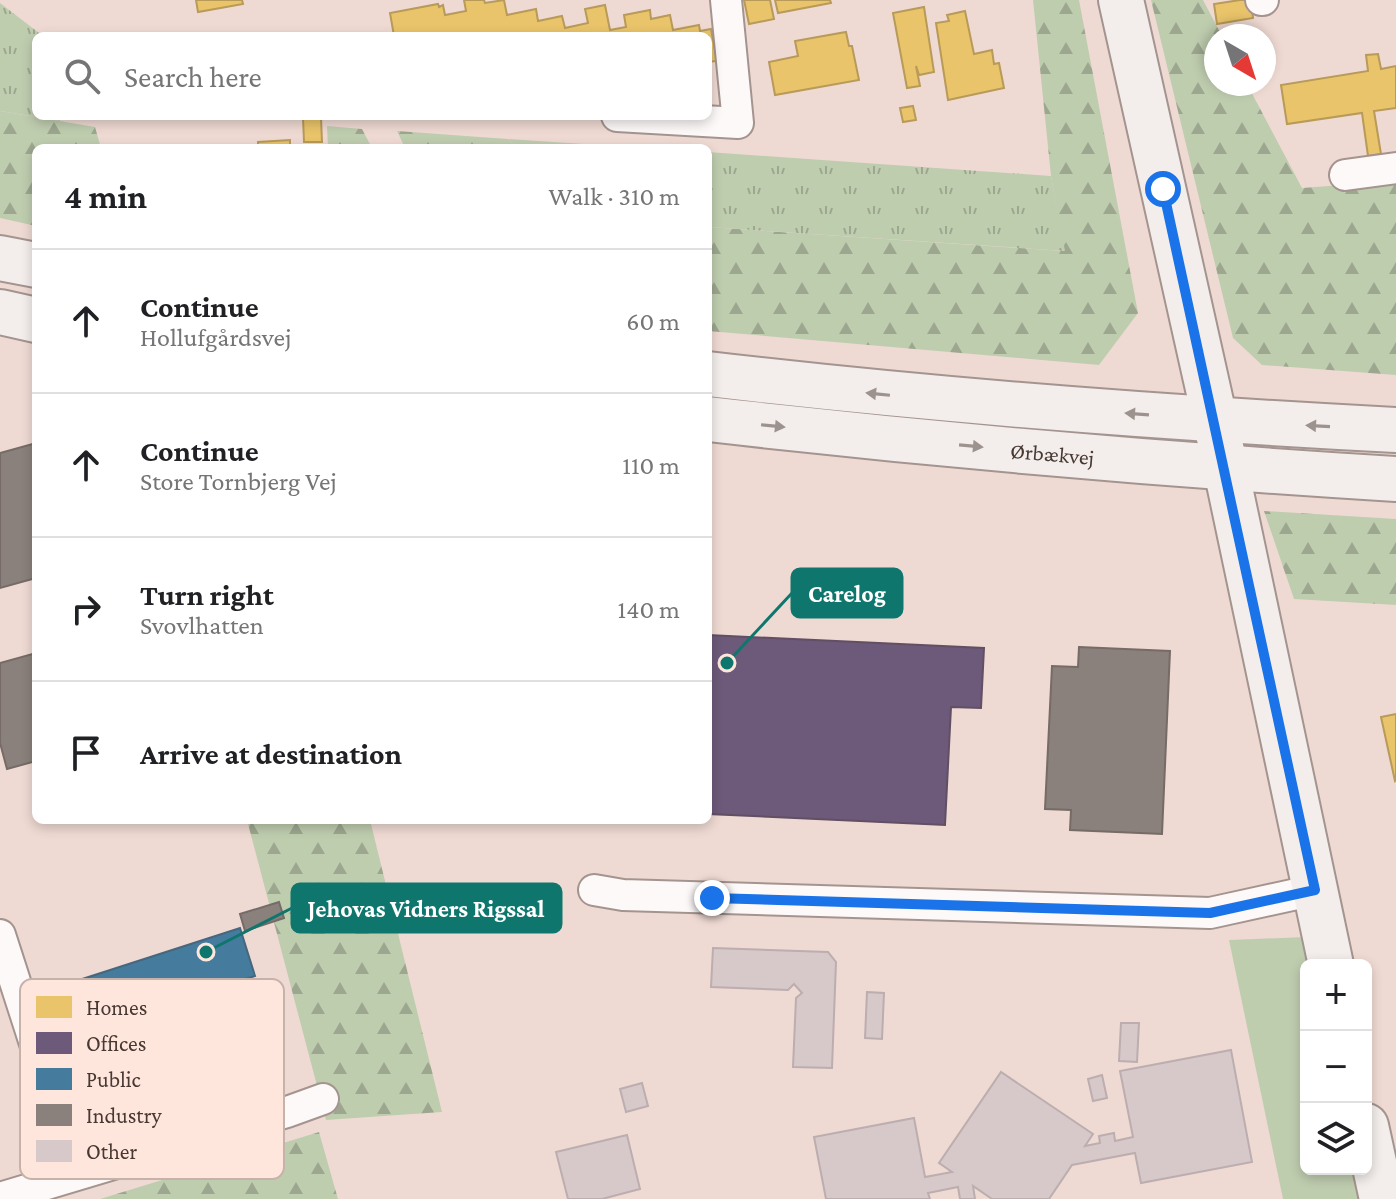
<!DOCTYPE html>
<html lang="en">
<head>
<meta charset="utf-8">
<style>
	:root { --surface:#fff; --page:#f2f2f2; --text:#202124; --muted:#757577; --line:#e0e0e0 }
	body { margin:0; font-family:"Crimson Pro",serif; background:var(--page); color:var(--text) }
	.controls { position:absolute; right:24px; bottom:24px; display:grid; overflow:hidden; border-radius:12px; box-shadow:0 4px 12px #0003 }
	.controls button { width:72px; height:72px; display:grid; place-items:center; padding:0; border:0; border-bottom:2px solid var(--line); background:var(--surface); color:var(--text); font:40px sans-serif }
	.compass { position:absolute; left:1204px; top:24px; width:72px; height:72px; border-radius:50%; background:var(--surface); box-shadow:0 4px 12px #0003; rotate:141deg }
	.stop { position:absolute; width:24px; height:24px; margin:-18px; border:6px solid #1a73e8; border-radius:50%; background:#fff }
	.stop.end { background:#1a73e8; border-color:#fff; box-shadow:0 2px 8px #0008 }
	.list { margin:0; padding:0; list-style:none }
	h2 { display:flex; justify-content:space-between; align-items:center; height:104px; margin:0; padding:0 32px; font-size:34px }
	h2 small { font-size:26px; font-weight:400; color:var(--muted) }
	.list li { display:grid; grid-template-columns:52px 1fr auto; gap:24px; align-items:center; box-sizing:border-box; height:144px; padding:0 32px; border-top:2px solid var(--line) }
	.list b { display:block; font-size:30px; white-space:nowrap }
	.list p { margin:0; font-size:26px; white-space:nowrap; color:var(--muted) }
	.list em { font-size:26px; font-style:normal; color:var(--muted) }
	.icon { flex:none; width:44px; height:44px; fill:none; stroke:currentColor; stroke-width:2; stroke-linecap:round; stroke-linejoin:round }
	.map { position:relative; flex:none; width:1396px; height:1199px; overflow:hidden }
	.search { position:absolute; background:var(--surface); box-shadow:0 4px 12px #0003; left:32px; top:32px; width:680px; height:88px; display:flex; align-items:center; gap:20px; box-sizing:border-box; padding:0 28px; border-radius:12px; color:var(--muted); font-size:30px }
	.panel { position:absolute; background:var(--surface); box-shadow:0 4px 12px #0003; left:32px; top:144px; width:680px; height:680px; border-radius:12px }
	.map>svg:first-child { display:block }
	.grass { fill:#bfcdaf }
	.forest { fill:url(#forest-firs) }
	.park { fill:url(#park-tufts) }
	.homes { fill:#e9c46a; stroke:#b89a59; stroke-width:2 }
	.offices { fill:#6d597a; stroke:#624f64; stroke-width:2 }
	.public { fill:#457b9d; stroke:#46677d; stroke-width:2 }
	.industry { fill:#8a817c; stroke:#766b66; stroke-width:2 }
	.building { fill:#d7c8ca; stroke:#bcadaf; stroke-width:2 }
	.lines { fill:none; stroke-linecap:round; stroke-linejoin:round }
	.street-casing { stroke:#a4948f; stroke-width:34 }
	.secondary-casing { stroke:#a4948f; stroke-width:48 }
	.street { stroke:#fdf9f8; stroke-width:30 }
	.secondary { stroke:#f3eeeb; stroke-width:44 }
	.oneway { fill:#9d938e }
	.route { stroke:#1a73e8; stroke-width:10 }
	.labels { text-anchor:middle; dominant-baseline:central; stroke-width:8; stroke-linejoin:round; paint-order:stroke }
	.street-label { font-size:22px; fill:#473832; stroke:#fee6dd }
	.key { fill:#fee6dd; stroke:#c7b2aa; stroke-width:2 }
	.key-label { font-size:22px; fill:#473832 }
	.leader { fill:none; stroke:#0f766e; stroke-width:3 }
	.callout-dot { fill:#0f766e; stroke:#fee6dd; stroke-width:3 }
	.callout { fill:#0f766e; stroke:#0f766e; stroke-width:3 }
	.callout-label { font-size:24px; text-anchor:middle; font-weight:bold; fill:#fff }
</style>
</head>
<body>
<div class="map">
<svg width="1396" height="1199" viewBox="0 0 1396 1199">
	<defs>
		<pattern id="forest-firs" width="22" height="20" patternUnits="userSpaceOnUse" patternTransform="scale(2)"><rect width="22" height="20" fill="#bfcdaf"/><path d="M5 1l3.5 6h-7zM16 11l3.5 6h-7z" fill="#9da78f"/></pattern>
		<pattern id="park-tufts" width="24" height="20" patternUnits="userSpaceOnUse" patternTransform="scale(2)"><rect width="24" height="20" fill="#bfcdaf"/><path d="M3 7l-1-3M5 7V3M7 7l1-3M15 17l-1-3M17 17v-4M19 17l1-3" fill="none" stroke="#9da78f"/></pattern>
	</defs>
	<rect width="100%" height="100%" fill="#efdad3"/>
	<!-- grass -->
	<polygon class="grass" points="1305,937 1311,965 1306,965 1306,1169 1353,1169 1359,1199 1283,1199 1229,940"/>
	<!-- forest -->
	<g class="forest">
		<polygon points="1033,0 1079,0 1138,313 1099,365 708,331 708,227 1064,251 1051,176"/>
		<polygon points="1151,0 1203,0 1222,36 1216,36 1216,84 1247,84 1302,188 1396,181 1396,375 1262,365 1233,338"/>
		<polygon points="0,111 95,127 101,148 36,148 36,226 0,218"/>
		<polygon points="327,126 362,129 372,148 328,148"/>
		<polygon points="397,131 508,139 517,148 405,148"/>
		<polygon points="1264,511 1396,519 1396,605 1294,599"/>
		<polygon points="247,820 370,820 442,1112 326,1120"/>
		<polygon points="319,1132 338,1199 100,1199"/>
	</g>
	<!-- park -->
	<g class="park">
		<polygon points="0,3 43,36 36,36 36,116 60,116 60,121 0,111"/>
		<polygon points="508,139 644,148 517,148"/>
		<polygon points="708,152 1051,176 1065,251 708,227"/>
	</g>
	<!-- homes -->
	<g class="homes">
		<polygon points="196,0 242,0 243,4 198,12"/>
		<polygon points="464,0 484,0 485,3 504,0 507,15 536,9 538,21 562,16 565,28 588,23 585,9 605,5 610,30 626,27 624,15 650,10 651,19 670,15 673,30 699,25 700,31 711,29 717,61 708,62 708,36 394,36 390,13 438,4 439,7 443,5 445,15 466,11"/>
		<polygon points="744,0 770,0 774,19 749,24"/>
		<polygon points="775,0 830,0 831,3 778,13"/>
		<polygon points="1240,0 1251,0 1253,18 1217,24 1214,4"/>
		<polygon points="924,7 934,72 919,75 916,66 920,86 907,88 893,13"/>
		<polygon points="965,11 974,54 992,50 994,64 999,63 1004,88 948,100 936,23 949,21 947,15"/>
		<polygon points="846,32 849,46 852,46 859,80 775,95 769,62 798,56 795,41"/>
		<polygon points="1378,54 1381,69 1396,66 1396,108 1374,111 1381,154 1368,156 1362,113 1287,124 1281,85 1368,71 1366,55"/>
		<polygon points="913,106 916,120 903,122 900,108"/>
		<polygon points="303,118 321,118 322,142 304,142"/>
		<polygon points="290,140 290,148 258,148 258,142"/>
		<polygon points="1396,714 1396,780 1395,781 1381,717"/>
	</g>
	<!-- offices -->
	<polygon class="offices" points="708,635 984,648 981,708 951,707 945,825 708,814"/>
	<!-- public -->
	<polygon class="public" points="240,928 255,976 168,1004 171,1012 151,1018 149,1010 132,1016 128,1005 81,1020 70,983"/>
	<!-- industry -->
	<g class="industry">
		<polygon points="36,443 36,578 0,588 0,453"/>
		<polygon points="1079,647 1170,651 1162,834 1070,830 1071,810 1045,809 1052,666 1078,667"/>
		<polygon points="36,653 36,761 7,769 0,743 0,663"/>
		<polygon points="279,902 284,918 245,931 240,914"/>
	</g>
	<!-- building -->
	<g class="building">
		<polygon points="713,948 828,952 836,962 832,1068 793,1067 796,998 802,993 794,984 788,990 711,987"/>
		<polygon points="867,992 884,993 882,1039 865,1038"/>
		<polygon points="1121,1023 1139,1023 1137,1062 1119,1061"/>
		<polygon points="1231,1050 1252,1162 1141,1183 1135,1153 1072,1165 1049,1199 992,1199 973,1186 975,1199 960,1199 958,1187 928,1193 930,1199 826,1199 814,1137 914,1118 925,1177 952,1172 939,1163 1001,1072 1093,1134 1085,1146 1100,1143 1099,1136 1114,1133 1115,1141 1133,1137 1120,1071"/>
		<polygon points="1102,1075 1107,1098 1093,1101 1088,1079"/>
		<polygon points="642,1083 648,1106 626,1112 620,1089"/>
		<polygon points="627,1135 640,1189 602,1199 568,1199 556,1152"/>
	</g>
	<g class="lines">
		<!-- street casing -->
		<g class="street-casing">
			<g id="street">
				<polyline points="1261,0 1263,0"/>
				<polyline points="617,116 738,123 726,0"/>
				<polyline points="1345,175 1396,168"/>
				<polyline points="594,890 623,895 1210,913 1315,890"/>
				<polyline points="0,935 77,1174"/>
				<polyline points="0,1198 287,1112 323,1099"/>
			</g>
		</g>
		<!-- secondary casing -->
		<g class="secondary-casing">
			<g id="secondary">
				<polyline points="1121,0 1226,469 1331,965"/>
				<polyline points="0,258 36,265"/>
				<polyline points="0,312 36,320"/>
				<path d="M708,374c229,27 458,44 688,56"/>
				<path id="s1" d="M708,419c229,26 458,46 688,60"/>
				<polyline points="1366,1126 1382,1199"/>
			</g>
		</g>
		<!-- street -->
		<use href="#street" class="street"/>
		<!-- secondary -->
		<use href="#secondary" class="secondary"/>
	</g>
	<!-- one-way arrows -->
	<defs><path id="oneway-solid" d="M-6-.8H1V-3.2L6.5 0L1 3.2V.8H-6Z" transform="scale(2)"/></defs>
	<g class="oneway">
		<use href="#oneway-solid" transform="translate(878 394) rotate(-174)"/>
		<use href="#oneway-solid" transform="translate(1137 414) rotate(-176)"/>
		<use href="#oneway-solid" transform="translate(773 426) rotate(6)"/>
		<use href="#oneway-solid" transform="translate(1318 426) rotate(-177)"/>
		<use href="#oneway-solid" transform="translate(971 446) rotate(5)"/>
	</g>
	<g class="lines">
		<!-- route -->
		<polyline class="route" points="712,898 1210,913 1315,890 1163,189"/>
	</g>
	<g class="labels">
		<!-- street labels -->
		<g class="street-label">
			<text stroke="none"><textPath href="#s1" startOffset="346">Ørbækvej</textPath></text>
		</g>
	</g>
	<!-- legend -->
	<rect x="20" y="979" width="264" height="200" rx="12" class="key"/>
	<rect x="36" y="996" width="36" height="22" fill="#e9c46a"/>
	<rect x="36" y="1032" width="36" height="22" fill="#6d597a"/>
	<rect x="36" y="1068" width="36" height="22" fill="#457b9d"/>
	<rect x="36" y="1104" width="36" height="22" fill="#8a817c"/>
	<rect x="36" y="1140" width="36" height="22" fill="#d7c8ca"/>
	<g class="key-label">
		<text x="86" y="1015">Homes</text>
		<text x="86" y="1051">Offices</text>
		<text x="86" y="1087">Public</text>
		<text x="86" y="1123">Industry</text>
		<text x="86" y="1159">Other</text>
	</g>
	<!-- callouts -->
	<path class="leader" d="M727 663L792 593M206 952L292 908"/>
	<g class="callout-dot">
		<circle cx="727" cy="663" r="8"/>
		<circle cx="206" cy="952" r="8"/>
	</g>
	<g class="callout">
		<rect x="792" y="569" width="110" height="48" rx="8"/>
		<rect x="292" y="884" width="269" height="48" rx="8"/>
	</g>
	<g class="callout-label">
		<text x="847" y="602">Carelog</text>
		<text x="426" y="917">Jehovas Vidners Rigssal</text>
	</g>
</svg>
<div class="controls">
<button>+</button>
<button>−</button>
<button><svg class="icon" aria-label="layers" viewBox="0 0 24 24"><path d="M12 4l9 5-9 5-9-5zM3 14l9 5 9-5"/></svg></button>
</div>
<svg class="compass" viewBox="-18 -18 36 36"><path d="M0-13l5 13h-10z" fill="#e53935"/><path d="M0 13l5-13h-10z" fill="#757577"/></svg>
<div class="stop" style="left:1163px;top:189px"></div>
<div class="stop end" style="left:712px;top:898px"></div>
<div class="search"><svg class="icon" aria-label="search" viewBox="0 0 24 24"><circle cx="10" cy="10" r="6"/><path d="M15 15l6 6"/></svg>Search here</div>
<section class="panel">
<h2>4 min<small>Walk · 310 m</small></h2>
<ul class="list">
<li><svg class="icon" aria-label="ahead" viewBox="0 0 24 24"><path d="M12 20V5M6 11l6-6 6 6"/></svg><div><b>Continue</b><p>Hollufgårdsvej</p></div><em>60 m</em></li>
<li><svg class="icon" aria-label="ahead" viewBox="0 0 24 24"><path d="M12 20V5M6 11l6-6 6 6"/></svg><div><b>Continue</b><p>Store Tornbjerg Vej</p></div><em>110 m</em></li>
<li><svg class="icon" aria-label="right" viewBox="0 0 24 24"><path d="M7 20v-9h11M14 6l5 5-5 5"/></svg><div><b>Turn right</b><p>Svovlhatten</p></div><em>140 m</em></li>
<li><svg class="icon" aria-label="arrive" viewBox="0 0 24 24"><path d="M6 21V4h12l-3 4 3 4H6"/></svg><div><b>Arrive at destination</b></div></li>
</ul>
</section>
</div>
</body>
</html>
